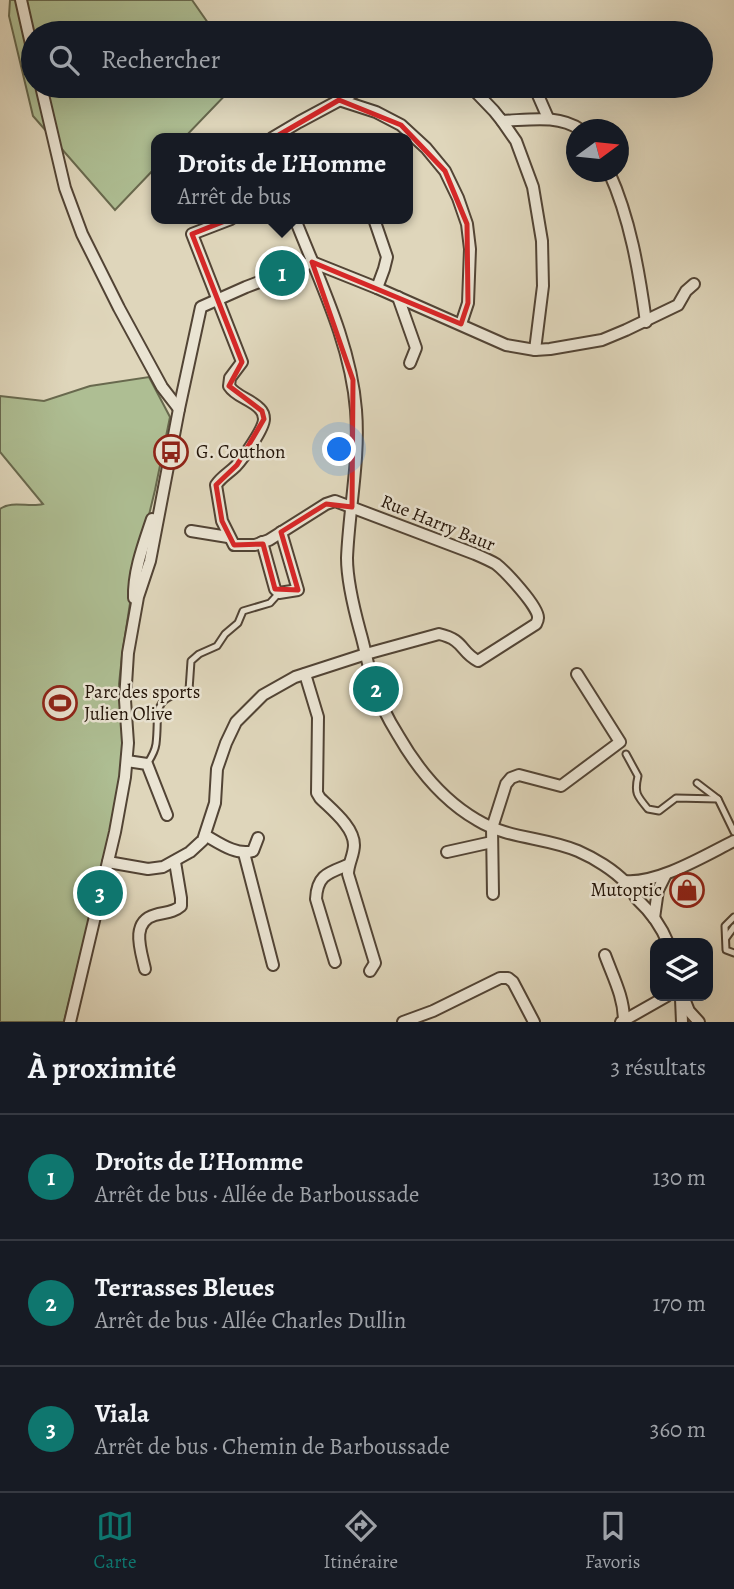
<!DOCTYPE html>
<html lang="fr">
<head>
<meta charset="utf-8">
<style>
	:root { --surface:#171b24; --page:#242831; --text:#f1f3f6; --muted:#9ea1a6; --line:#363941; --accent:#0f766e }
	body { margin:0; font-family:Alegreya,serif; background:var(--page); color:var(--text) }
	.controls { position:absolute; right:21px; bottom:21px; display:grid; overflow:hidden; border-radius:14px; box-shadow:0 7px 28px #0002 }
	.controls button { width:63px; height:63px; display:grid; place-items:center; padding:0; border:0; border-bottom:2px solid var(--line); background:var(--surface); color:var(--text); font:35px sans-serif }
	.compass { position:absolute; left:566px; top:119px; width:63px; height:63px; border-radius:50%; background:var(--surface); box-shadow:0 7px 28px #0002; rotate:75deg }
	.you { position:absolute; left:340px; top:450px; width:24px; height:24px; margin:-18px; border:5px solid #fff; border-radius:50%; background:#1a73e8; box-shadow:0 0 0 10px #1a73e833 }
	.badge { display:grid; place-items:center; width:46px; height:46px; border-radius:50%; background:var(--accent); color:#fff; font-size:23px; font-weight:700 }
	.pin { position:absolute; translate:-50% -50%; border:4px solid #fff; box-shadow:0 2px 7px #0006 }
	.popup { position:absolute; left:151px; top:133px; width:262px; height:91px; box-sizing:border-box; display:grid; place-content:center; border-radius:14px; background:var(--surface); filter:drop-shadow(0 2px 5px #0005); font-size:23px; white-space:nowrap; color:var(--muted) }
	.popup b { font-size:26px; color:var(--text) }
	.popup::after { content:''; position:absolute; left:50%; top:100%; margin-left:-14px; border:14px solid transparent; border-top-color:var(--surface) }
	.list { margin:0; padding:0; list-style:none }
	h2 { display:flex; justify-content:space-between; align-items:center; height:91px; margin:0; padding:0 28px; font-size:30px }
	h2 small { font-size:23px; font-weight:400; color:var(--muted) }
	.list li { display:grid; grid-template-columns:46px 1fr auto; gap:21px; align-items:center; box-sizing:border-box; height:126px; padding:0 28px; border-top:2px solid var(--line) }
	.list b { display:block; font-size:26px; white-space:nowrap }
	.list p { margin:0; font-size:23px; white-space:nowrap; color:var(--muted) }
	.list em { font-size:23px; font-style:normal; color:var(--muted) }
	.icon { flex:none; width:38px; height:38px; fill:none; stroke:currentColor; stroke-width:2; stroke-linecap:round; stroke-linejoin:round }
	.map { position:relative; flex:none; width:734px; height:1022px; overflow:hidden }
	.search { position:absolute; background:var(--surface); box-shadow:0 7px 28px #0002; left:21px; right:21px; top:21px; height:77px; display:flex; align-items:center; gap:18px; box-sizing:border-box; padding:0 24px; border-radius:38px; color:var(--muted); font-size:26px }
	.sheet { height:469px; background:var(--surface) }
	nav { display:flex; justify-content:space-around; align-items:center; box-sizing:border-box; height:98px; border-top:2px solid var(--line); background:var(--surface); font-size:19px; color:var(--muted) }
	nav a { display:grid; justify-items:center; gap:4px }
	nav .on { color:var(--accent) }
	.map>svg:first-child { display:block }
	.green { fill:#aebe93; stroke:#68694e; stroke-width:2 }
	.lines { fill:none; stroke-linecap:round; stroke-linejoin:round }
	.lane-casing { stroke:#524435; stroke-width:9 }
	.street-casing { stroke:#524435; stroke-width:14 }
	.lane { stroke:#eae4d3; stroke-width:5 }
	.street { stroke:#eae4d3; stroke-width:10 }
	.marked { fill:none; stroke:#d62828; stroke-width:5; stroke-linejoin:round }
	.labels { text-anchor:middle; dominant-baseline:central; stroke-width:5; stroke-linejoin:round; paint-order:stroke }
	.poi-label { font-size:19px; fill:#231408; stroke:#eae4d3; text-anchor:start }
	.street-label { font-size:19px; fill:#231408; stroke:#eae4d3 }
</style>
</head>
<body>
<div class="map">
<svg width="734" height="1022" viewBox="0 0 734 1022">
	<rect width="100%" height="100%" fill="#dfd6bb"/>
	<filter id="stains"><feTurbulence type="fractalNoise" baseFrequency=".00286" numOctaves="4"/><feColorMatrix values="0 0 0 0 .2 0 0 0 0 .09 0 0 0 0 .02 0 0 0 .5 -.17"/></filter>
	<radialGradient id="worn" r=".72"><stop offset=".6" stop-color="#630" stop-opacity="0"/><stop offset="1" stop-color="#630" stop-opacity=".3"/></radialGradient>
	<!-- green -->
	<g class="green">
		<polygon points="10,0 192,0 215,33 33,33 33,86 234,86 184,138 156,138 156,167 115,210 33,116 9,16"/>
		<path d="M149,377l21,40 -15,73 -21,87 -12,79 -3,28 4,55 -2,34 -8,48 -49,201h-64v-513c12,-9 30,-1 43,-5l-43,-52v-56l44,5 46,-15z"/>
	</g>
	<g class="lines">
		<!-- lane casing -->
		<g class="lane-casing">
			<g id="lane">
				<path d="M626,754l12,22c-4,17 -1,20 10,33l11,2 17,-13 42,1"/>
				<path d="M147,764c4,-6 8,-13 9,-20 4,-33 -7,-44 33,-54l2,-29 8,-7 18,-8 8,-12 13,-11 5,-12 27,-8 9,-10"/>
				<polyline points="697,783 718,799 734,832"/>
				<polyline points="734,917 725,926 726,950 734,953"/>
				<polyline points="726,938 734,927"/>
			</g>
		</g>
		<!-- street casing -->
		<g class="street-casing">
			<g id="street">
				<polyline points="21,0 33,53"/>
				<polyline points="41,86 65,188 82,234 119,308 162,387 179,409"/>
				<path d="M470,86l24,25 8,10c27,-1 56,-7 79,9"/>
				<polyline points="534,86 548,118"/>
				<polyline points="339,100 376,112 401,125 426,148 445,171 458,198 467,224 470,249 468,303 461,324"/>
				<polyline points="502,121 516,141 533,187 542,241 543,286 535,350"/>
				<polyline points="272,138 299,122 366,86"/>
				<path d="M609,172c21,46 30,99 37,150"/>
				<path d="M295,219c24,61 56,125 61,191 4,49 -7,99 -9,148 0,23 7,51 13,73 5,17 8,35 13,52 6,18 15,36 25,52 19,33 46,66 79,85 31,19 68,17 101,31 16,7 36,19 48,32 5,5 8,13 12,17 14,13 23,26 30,43"/>
				<polyline points="374,219 387,257 384,269 377,288"/>
				<polyline points="312,262 377,288 506,345 535,350 550,349 602,340 626,330 678,305 686,291 694,284"/>
				<polyline points="398,297 416,348 410,363"/>
				<polyline points="191,531 228,537"/>
				<polyline points="262,542 275,589 279,593 298,590 281,532"/>
				<path d="M134,598c-1,-26 10,-55 18,-79"/>
				<path d="M305,674l13,43 -1,76 3,5c12,12 34,29 34,47 0,10 -6,19 -6,29l27,89 -5,8"/>
				<polyline points="127,761 147,764 167,815"/>
				<path d="M205,835c14,8 32,21 48,16l5,-13"/>
				<polyline points="447,852 492,842"/>
				<polyline points="244,853 273,965"/>
				<path d="M108,862l40,7 15,-2 27,-15 13,-12 12,-37 2,-34 9,-26 10,-21 27,-27 32,-18 71,-23 73,-20c26,6 21,18 39,27l58,-37c1,-2 2,-4 2,-6 1,-11 -33,-47 -42,-54 -7,-4 -14,-7 -21,-10l-140,-53 -9,3 -57,36 -14,5h-21l-12,-24 -6,-36c5,-8 13,-12 20,-19 7,-8 28,-37 28,-47 0,-5 -2,-8 -4,-10 -9,-10 -24,-12 -31,-23l1,-8 12,-16 -50,-128 39,-15"/>
				<path d="M625,881c33,3 79,-25 109,-40"/>
				<polyline points="493,894 492,828 506,784 511,778 519,775 561,786 620,742 577,674"/>
				<polyline points="654,918 658,890 666,874"/>
				<path d="M605,955c8,22 19,42 19,66"/>
				<path d="M335,962l-19,-63c1,-24 12,-26 32,-34"/>
				<path d="M145,969c-4,-18 -15,-47 10,-54 10,-3 18,-2 26,-9v-8l-6,-36"/>
				<polyline points="683,996 689,1011 699,1022"/>
				<polyline points="681,999 682,1022"/>
				<polyline points="70,1022 115,832 125,777 128,743 125,700 128,653 138,597 150,561 179,409 201,307 246,287 312,262"/>
				<polyline points="403,1022 433,1011 500,978 508,978 513,982 534,1022"/>
				<polyline points="621,1022 667,996"/>
			</g>
		</g>
		<!-- lane -->
		<use href="#lane" class="lane"/>
		<!-- street -->
		<use href="#street" class="street"/>
	</g>
	<!-- marked area -->
	<path class="marked" d="M339,100l62,25 44,46 22,53 1,79 -7,21 -149,-62 41,118 -1,127 -26,-3 -45,28 17,58 -23,-1 -12,-45 -29,1 -12,-24 -6,-36 21,-20 27,-46 -2,-8 -33,-25 13,-24 -50,-128 94,-37 -21,-54z"/>
	<!-- icons -->
	<defs>
		<g id="bus-ring" transform="scale(1.75)"><circle r="9.5" fill="#eae4d3" stroke="#8f2418" stroke-width="1.5"/><path d="M-5-6H5V4H4V6H2V4H-2V6H-4V4H-5ZM-3.5-4V0h7V-4ZM-3.5 1.2v1.5H-2V1.2ZM2 1.2v1.5H3.5V1.2Z" fill="#8f2418"/></g>
		<g id="stadium-ring" transform="scale(1.75)"><circle r="9.5" fill="#eae4d3" stroke="#8f2418" stroke-width="1.5"/><path d="M0-5a6.5 5 0 1 0 0 10a6.5 5 0 1 0 0-10ZM-3.5-1.8h7v3.6h-7Z" fill="#8f2418"/></g>
		<g id="shop-ring" transform="scale(1.75)"><circle r="9.5" fill="#eae4d3" stroke="#8f2418" stroke-width="1.5"/><path d="M-5-2.5h2.3a2.7 3.5 0 0 1 5.4 0H5L5.5 6h-11ZM-1.5-2.5h3a1.5 2.3 0 0 0-3 0Z" fill="#8f2418"/></g>
	</defs>
	<g fill-rule="evenodd">
		<use href="#bus-ring" x="171" y="452"/>
		<use href="#stadium-ring" x="60" y="703"/>
		<use href="#shop-ring" x="687" y="890"/>
	</g>
	<g class="labels">
		<!-- poi labels -->
		<g class="poi-label">
			<text x="196" y="452">G. Couthon</text>
			<text x="84" y="692">Parc des sports<tspan x="84" dy="22">Julien Olive</tspan></text>
			<text x="662" y="890" text-anchor="end">Mutoptic</text>
		</g>
		<!-- street labels -->
		<g class="street-label">
			<text transform="translate(438 523) rotate(22)">Rue Harry Baur</text>
		</g>
	</g>
	<rect width="100%" height="100%" filter="url(#stains)"/>
	<rect width="100%" height="100%" fill="url(#worn)"/>
</svg>
<div class="controls">
<button><svg class="icon" aria-label="layers" viewBox="0 0 24 24"><path d="M12 4l9 5-9 5-9-5zM3 14l9 5 9-5"/></svg></button>
</div>
<svg class="compass" viewBox="-18 -18 36 36"><path d="M0-13l5 13h-10z" fill="#e53935"/><path d="M0 13l5-13h-10z" fill="#9ea1a6"/></svg>
<div class="you"></div>
<div class="pin badge" style="left:282px;top:273px">1</div>
<div class="popup"><b>Droits de L’Homme</b>Arrêt de bus</div>
<div class="pin badge" style="left:376px;top:689px">2</div>
<div class="pin badge" style="left:100px;top:893px">3</div>
<div class="search"><svg class="icon" aria-label="search" viewBox="0 0 24 24"><circle cx="10" cy="10" r="6"/><path d="M15 15l6 6"/></svg>Rechercher</div>
</div>
<section class="sheet">
<h2>À proximité<small>3 résultats</small></h2>
<ul class="list">
<li><span class="badge">1</span><div><b>Droits de L’Homme</b><p>Arrêt de bus · Allée de Barboussade</p></div><em>130 m</em></li>
<li><span class="badge">2</span><div><b>Terrasses Bleues</b><p>Arrêt de bus · Allée Charles Dullin</p></div><em>170 m</em></li>
<li><span class="badge">3</span><div><b>Viala</b><p>Arrêt de bus · Chemin de Barboussade</p></div><em>360 m</em></li>
</ul>
</section>
<nav>
<a class="on"><svg class="icon" aria-label="map" viewBox="0 0 24 24"><path d="M3 6l6-2 6 2 6-2v14l-6 2-6-2-6 2zM9 4v14M15 6v14"/></svg>Carte</a>
<a><svg class="icon" aria-label="directions" viewBox="0 0 24 24"><path d="M12 3l9 9-9 9-9-9zM9 14v-3h6M13 9l2 2-2 2"/></svg>Itinéraire</a>
<a><svg class="icon" aria-label="saved" viewBox="0 0 24 24"><path d="M7 4h10v16l-5-4-5 4z"/></svg>Favoris</a>
</nav>
</body>
</html>
